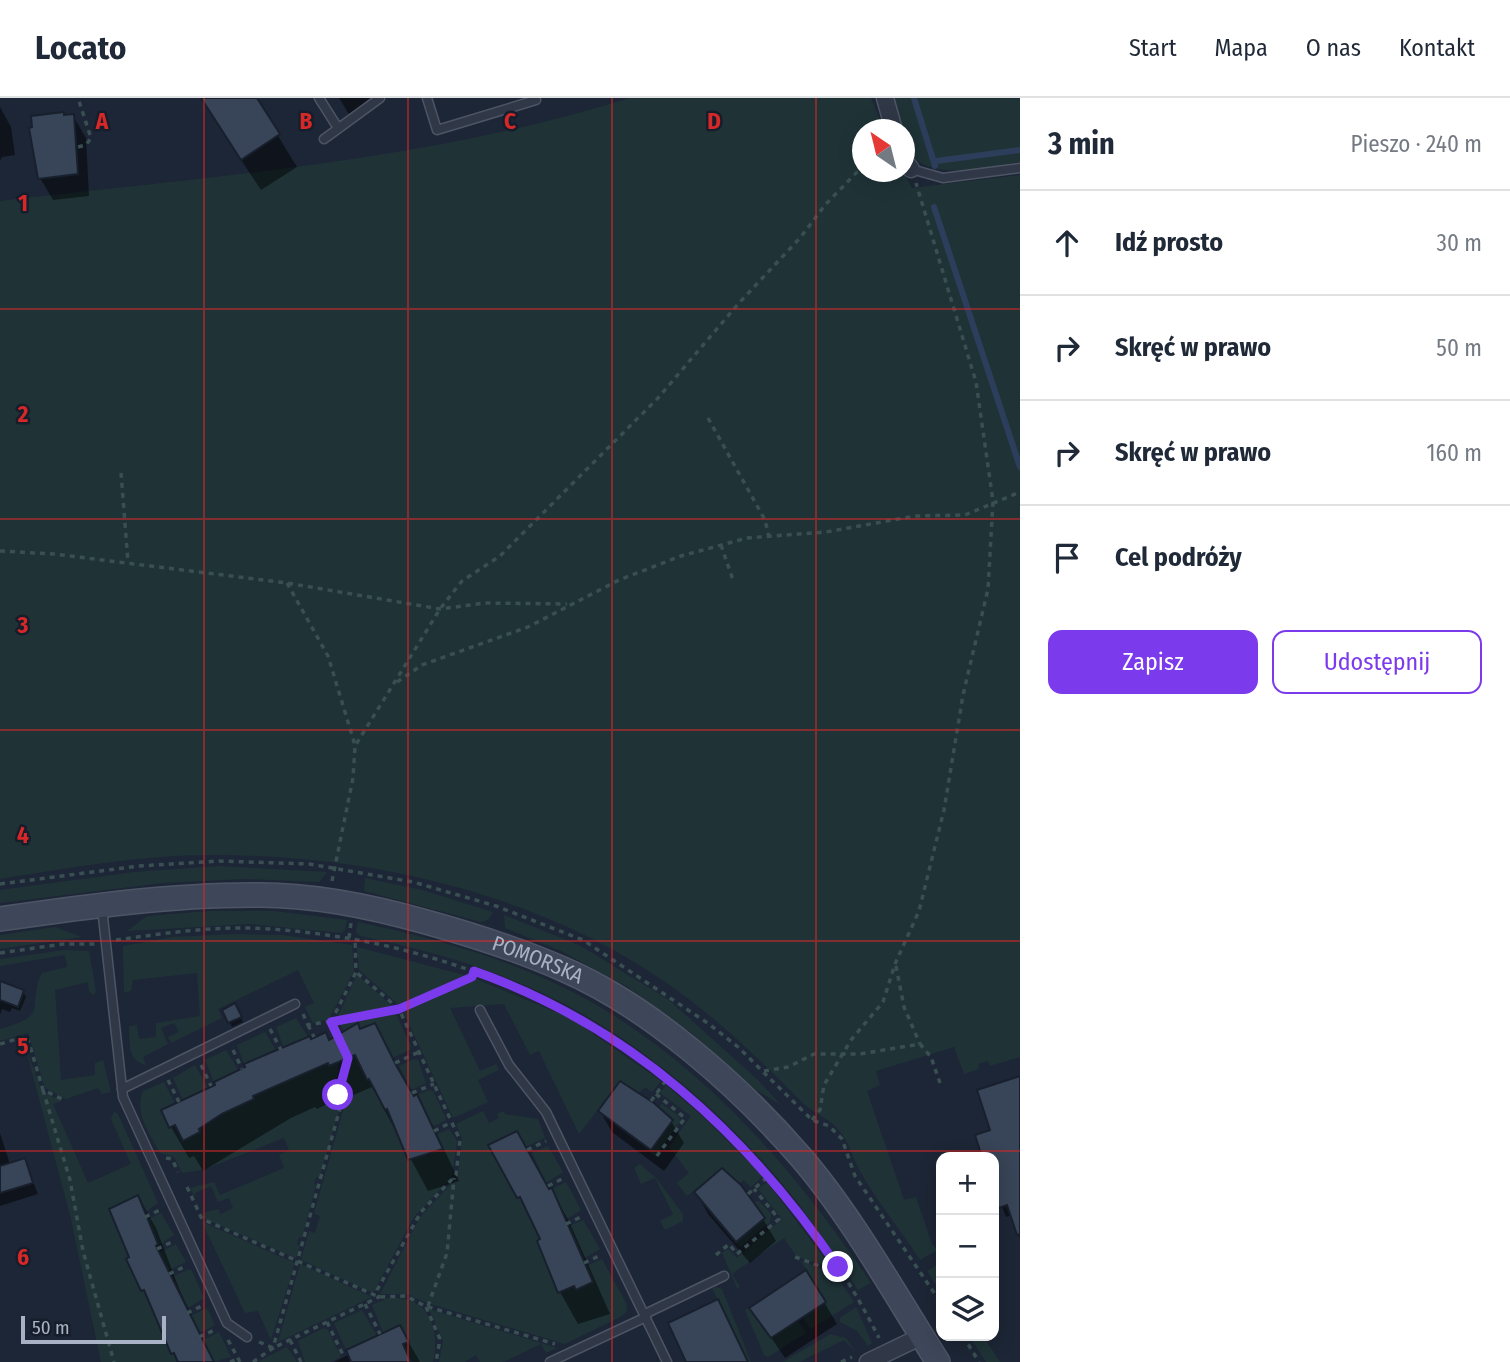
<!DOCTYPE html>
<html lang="pl">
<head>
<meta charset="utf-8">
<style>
	:root { --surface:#fff; --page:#f2f2f3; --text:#1f2937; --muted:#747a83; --line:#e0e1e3; --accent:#7c3aed }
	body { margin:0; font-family:"Fira Sans Condensed",sans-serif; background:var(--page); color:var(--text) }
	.controls { position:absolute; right:21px; bottom:21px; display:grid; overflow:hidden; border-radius:14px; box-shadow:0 4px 18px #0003 }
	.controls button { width:63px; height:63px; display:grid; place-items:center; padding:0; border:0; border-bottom:2px solid var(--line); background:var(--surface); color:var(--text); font:35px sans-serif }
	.compass { position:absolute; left:852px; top:21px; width:63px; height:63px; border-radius:50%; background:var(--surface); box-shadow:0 4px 18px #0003; rotate:325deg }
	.scale { position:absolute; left:21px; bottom:18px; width:145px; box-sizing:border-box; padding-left:7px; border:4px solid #a9b2c4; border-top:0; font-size:19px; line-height:24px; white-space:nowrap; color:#a9b2c4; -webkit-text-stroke:5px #161e2b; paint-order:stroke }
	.stop { position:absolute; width:21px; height:21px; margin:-16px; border:5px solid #7c3aed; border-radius:50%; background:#fff }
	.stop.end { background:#7c3aed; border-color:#fff; box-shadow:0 2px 7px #0008 }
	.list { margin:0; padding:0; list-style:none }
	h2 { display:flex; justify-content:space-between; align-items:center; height:91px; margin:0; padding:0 28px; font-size:30px }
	h2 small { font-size:23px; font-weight:400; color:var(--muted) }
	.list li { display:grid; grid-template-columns:46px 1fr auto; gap:21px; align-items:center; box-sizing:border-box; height:105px; padding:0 28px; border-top:2px solid var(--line) }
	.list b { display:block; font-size:26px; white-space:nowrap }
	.list em { font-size:23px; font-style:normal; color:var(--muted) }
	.actions { display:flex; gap:14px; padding:21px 28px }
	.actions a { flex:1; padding:16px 0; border:2px solid var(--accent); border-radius:14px; text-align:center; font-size:24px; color:var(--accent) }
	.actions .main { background:var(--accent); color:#fff }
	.icon { flex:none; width:38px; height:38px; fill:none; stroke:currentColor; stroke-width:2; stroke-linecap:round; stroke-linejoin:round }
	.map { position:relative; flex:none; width:1020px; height:1264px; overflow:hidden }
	header { display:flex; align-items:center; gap:42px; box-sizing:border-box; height:98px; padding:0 35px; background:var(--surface); border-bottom:2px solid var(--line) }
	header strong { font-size:33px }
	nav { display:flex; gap:38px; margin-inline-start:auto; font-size:24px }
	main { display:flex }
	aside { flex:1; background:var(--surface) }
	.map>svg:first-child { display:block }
	.green { fill:#1f3337 }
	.shadow { fill:#0007 }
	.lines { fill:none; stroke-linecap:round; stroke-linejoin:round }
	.stream { stroke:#2d3e5d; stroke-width:6 }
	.building { fill:#384457; stroke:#18202d; stroke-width:2 }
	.service-casing { stroke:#4d5565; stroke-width:11 }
	.minor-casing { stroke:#4d5565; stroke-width:19 }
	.secondary-casing { stroke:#4d5565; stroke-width:26 }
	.path { stroke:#394f52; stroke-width:3.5; stroke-dasharray:5 5; stroke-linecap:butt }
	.service { stroke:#303847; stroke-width:8 }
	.minor { stroke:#303847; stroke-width:16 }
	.secondary { stroke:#3e475a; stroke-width:23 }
	.route { stroke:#7c3aed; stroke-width:9 }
	.grid { fill:none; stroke:#d62828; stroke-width:2; stroke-opacity:0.55 }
	.labels { text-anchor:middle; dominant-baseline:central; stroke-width:5; stroke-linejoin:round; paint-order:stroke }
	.street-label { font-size:21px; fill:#a9b2c4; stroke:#161e2b }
	.grid-label { font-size:23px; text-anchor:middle; font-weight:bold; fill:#d62828; stroke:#161e2b; stroke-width:5; stroke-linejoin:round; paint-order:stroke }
</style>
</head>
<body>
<header>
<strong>Locato</strong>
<nav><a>Start</a><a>Mapa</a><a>O nas</a><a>Kontakt</a></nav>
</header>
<main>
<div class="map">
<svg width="1020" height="1264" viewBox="0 0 1020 1264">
	<rect width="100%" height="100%" fill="#1d2636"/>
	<!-- green -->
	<g class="green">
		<path d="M630,0h241l13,31 -22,1v42h41l9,16 108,-13v882l-30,9 -2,-5 -10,3 1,5 -15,5 -10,-27 -78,24 4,14 -13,6 37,109 12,-3 16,47 6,6 -18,10c-19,-30 -43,-58 -60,-89 -8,-15 -11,-30 -23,-43 -9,-10 -24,-15 -34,-25 -32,-32 -64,-64 -99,-92 -135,-111 -323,-157 -495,-156 -70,0 -140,13 -209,24v-678c212,-25 426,-39 630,-103z"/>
		<path d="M890,0h130v64c-36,5 -115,27 -116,-32l-3,-1z"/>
		<polygon points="219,768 327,774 319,784 245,781 163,785 0,805 0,792 134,774"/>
		<polygon points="365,780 422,792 493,814 488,822 481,824 364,793"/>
		<polygon points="209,813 274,813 347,822 345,832 341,835 250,826 127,833 147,818"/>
		<polygon points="504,817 579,847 669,902 758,982 781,1007 756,992 690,934 626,888 561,853 505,830"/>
		<path d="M358,824c80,17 163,40 235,81 116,67 204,170 278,280l-13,7c-20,-29 -39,-59 -60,-87 -65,-83 -152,-159 -247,-206 -59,-29 -127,-48 -191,-61l-4,-4z"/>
		<polygon points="55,829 82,839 0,851 0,837"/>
		<path d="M232,836l50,1 70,10 2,26 -25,48 -16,4 -8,-16 9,-4 -16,-33 -80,39 4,9 -51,25 -3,-6 11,-5 -5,-9 -13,5 7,16 -25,13 3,8c-19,-4 -16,-22 -17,-39l8,-1 2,14 17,-2v-14l44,-7 -3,-43 -64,7 -2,11 -7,2 -1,-47 49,-9z"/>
		<polygon points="357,849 468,878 400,908 359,872"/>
		<path d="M65,852l24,1 7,41 -2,3 -5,-3 -1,-10 -33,8 6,90 34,-5v-12l8,-3 8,32 -9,2 -4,-6 -32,11 -21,-11 -17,-55 -28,8v-12c53,-15 25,-21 42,-56l25,-6 -2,-12 -65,11v-7z"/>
		<polygon points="357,877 394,910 337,920"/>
		<polygon points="476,881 572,921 661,983 652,994 645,989 639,995 620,983 579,1036 539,953 530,957 504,906 450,910 480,973 496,966 499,972 478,982 488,1004 453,1020 403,913"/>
		<polygon points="396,916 411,948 410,952 392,960 375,925 361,931 358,925 343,933 340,926"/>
		<polygon points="296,920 308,939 284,950 276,929"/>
		<polygon points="265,934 275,951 244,966 237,947"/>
		<polygon points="24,944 42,994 62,1003 53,1006 88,1085 131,1066 111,1021 114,1014 118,1016 158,1105 147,1113 138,1097 109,1111 129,1159 126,1161 141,1193 145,1192 171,1256 174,1255 178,1264 101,1264 71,1121"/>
		<polygon points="226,952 238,972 214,984 205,962"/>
		<polygon points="355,953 366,982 369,981 385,1012 387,1011 408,1062 424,1055 426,1059 442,1051 436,1037 449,1031 457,1043 452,1079 414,1119 373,1195 301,1162 309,1133 315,1135 320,1118 314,1115 345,1006 341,995 351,955"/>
		<polygon points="414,961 418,962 426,985 411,992 399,968"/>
		<path d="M339,964l-5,34 5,15 -20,67 -3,-1 -2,7 2,1 -14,53 -3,-1 -2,7 3,2 -4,12 -93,-40 3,-6 12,-3 3,5 12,-6 -4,-10 -11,4 -7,-16 -16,7v4l-5,-9 24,-6 6,13 64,-27 -5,-13 10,-5 -5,-12 -81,32 -21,3 -8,-16 -14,-4c-10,-19 -26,-40 -17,-62l21,-9 11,22 -5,23 5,-2 8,16 39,-26 32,-16 -1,-3 75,-33 2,3z"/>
		<polygon points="195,967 208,990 183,1002 173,980"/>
		<polygon points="666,987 702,1018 763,1078 751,1089 744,1082 739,1086 722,1070 687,1098 677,1085 689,1075 669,1049 691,1018 660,995"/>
		<polygon points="429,992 433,993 446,1020 445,1023 432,1029 417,997"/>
		<polygon points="662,1006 679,1018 680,1023 655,1058 650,1055 669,1030 667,1015 658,1009"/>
		<polygon points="483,1013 489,1025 499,1020 497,1016 504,1013 505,1016 538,1021 545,1040 525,1049 517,1033 488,1047 517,1100 520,1099 540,1141 537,1143 558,1195 574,1188 576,1192 593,1184 586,1168 602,1161 626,1205 627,1213 622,1218 565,1246 427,1205 407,1196 380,1196 420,1119 458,1079 462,1041 456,1026"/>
		<polygon points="548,1048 563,1074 546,1085 532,1055"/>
		<polygon points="640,1066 656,1080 683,1116 683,1123 665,1132 660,1123 673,1116 655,1080 641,1086 634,1070"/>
		<polygon points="566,1084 581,1112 567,1121 552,1091"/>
		<polygon points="767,1084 831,1169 797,1159 784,1140 732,1176 740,1189 737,1190 722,1155 728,1151 737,1160 782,1121 758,1091"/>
		<polygon points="759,1103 771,1116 770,1124 740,1149 736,1144 759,1127 760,1112 753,1104"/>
		<polygon points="161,1115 174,1137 156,1149 158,1146 147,1122"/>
		<polygon points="583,1122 600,1151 583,1161 567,1129"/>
		<polygon points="202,1124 295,1165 271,1242 258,1213 245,1215"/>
		<polygon points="176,1146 186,1164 167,1173 159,1155"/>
		<polygon points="801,1163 835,1176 854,1204 811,1231 803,1220 826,1203"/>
		<polygon points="941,1165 941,1195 927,1173"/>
		<polygon points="300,1166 372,1199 278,1244"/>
		<polygon points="191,1171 204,1200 188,1210 173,1178"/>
		<polygon points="717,1189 722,1191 751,1264 748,1264 712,1190"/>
		<path d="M388,1200c40,-4 53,31 45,64h-26l-4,-18 6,-3 -8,-16 -18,7 -11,-27z"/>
		<polygon points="750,1209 764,1233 785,1232 798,1223 806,1235 768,1259 764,1257 745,1212"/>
		<polygon points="856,1209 872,1245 868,1248 857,1233 840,1224 840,1220"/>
		<polygon points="207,1210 215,1227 197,1236 189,1219"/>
		<polygon points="429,1211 557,1250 546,1255 541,1246 503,1264 480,1264 476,1257 465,1264 439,1264 443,1242"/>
		<polygon points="362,1212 377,1238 346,1252 334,1225"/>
		<polygon points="324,1230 328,1232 341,1259 330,1264 305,1264 298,1243"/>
		<polygon points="219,1234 231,1259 214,1264 203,1242"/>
		<polygon points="830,1236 846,1240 855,1253 844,1242 799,1264 783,1264"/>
		<polygon points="969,1238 983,1238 1000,1264 986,1264"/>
		<polygon points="287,1249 297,1264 259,1264 259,1263"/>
	</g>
	<!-- shadow -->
	<g class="shadow">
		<polygon points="200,0 255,0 297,69 261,92"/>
		<polygon points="339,0 377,0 350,18"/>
		<polygon points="0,9 11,29 15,57 2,59 0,63"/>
		<polygon points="73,18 86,40 89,98 53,102 40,80 65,19"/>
		<polygon points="0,886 23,894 26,899 20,913 12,910 10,914 2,911 0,917"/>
		<polygon points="235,908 243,924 232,929 224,913"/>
		<polygon points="375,927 411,997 416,999 434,1030 459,1083 428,1093 372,989 349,999 347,996 317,1011 315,1009 291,1020 203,1073 194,1058 189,1060 171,1029 218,987 216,984 276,952 278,955 329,944"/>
		<polygon points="1020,979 1020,1141 1012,1117 1006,1119 994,1089 994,1059 984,1059 977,1038 992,1033"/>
		<polygon points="600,1013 671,1023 684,1045 664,1073 612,1034"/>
		<polygon points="0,1035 10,1066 24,1062 38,1096 0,1108"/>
		<polygon points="490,1048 551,1092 569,1123 610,1216 578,1226 560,1194 532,1120"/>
		<polygon points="696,1094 763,1121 776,1143 750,1165 708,1116"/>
		<polygon points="138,1099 156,1130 180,1193 214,1264 177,1264 143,1192 131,1160"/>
		<polygon points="824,1204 837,1226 785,1260 751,1210"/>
		<polygon points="400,1229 420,1264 334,1264 350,1256"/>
	</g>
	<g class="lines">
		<!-- stream -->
		<g class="stream">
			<polyline points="914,0 935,68"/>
			<polyline points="936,63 1020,52"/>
			<polyline points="934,109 1020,369"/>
		</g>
	</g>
	<!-- building -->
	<g class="building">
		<polygon points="201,0 257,0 280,36 241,62"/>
		<polygon points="64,14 64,17 74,16 78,76 38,81 29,30 32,29 31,18"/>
		<polygon points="0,883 24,892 18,909 0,902"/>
		<polygon points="235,905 242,919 228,925 222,912"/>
		<polygon points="358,925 360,931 375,925 396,967 414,998 417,996 443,1051 408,1062 387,1011 385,1012 369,981 367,982 355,957 329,968 328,965 253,998 254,1001 222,1016 199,1031 200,1034 183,1043 175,1027 169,1030 161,1012 215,987 214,984 245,969 244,966 310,938 311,941 326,934 329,942"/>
		<polygon points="1020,978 1020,1136 1017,1137 1007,1107 999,1110 994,1095 994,1059 982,1059 975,1037 990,1032 977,992"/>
		<polygon points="620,983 654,1005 673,1022 651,1052 598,1013"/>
		<polygon points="517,1033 549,1091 552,1090 593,1184 576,1192 574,1188 558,1195 537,1143 540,1141 520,1099 517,1100 488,1047"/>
		<polygon points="25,1060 33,1085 0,1095 0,1068"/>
		<polygon points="722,1070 741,1087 765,1120 736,1144 694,1094"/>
		<polygon points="138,1097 158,1146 156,1148 214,1264 178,1264 174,1255 171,1256 144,1192 141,1193 126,1161 129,1159 109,1111"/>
		<polygon points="806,1172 826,1204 771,1240 749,1210"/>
		<polygon points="718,1201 748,1264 686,1264 668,1225"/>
		<polygon points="400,1227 409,1244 403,1246 411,1264 351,1264 346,1252"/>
	</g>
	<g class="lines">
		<!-- service casing -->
		<g class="service-casing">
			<g id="service">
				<polyline points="319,0 338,30"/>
				<polyline points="427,0 437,32 536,2"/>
				<polyline points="324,41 380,0"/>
				<polyline points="911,71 943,80 1020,70"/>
				<polyline points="102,810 123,999 227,1225 247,1239"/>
				<polyline points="480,912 509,967 546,1014 667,1264"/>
				<polyline points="122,991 295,906"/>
				<polyline points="645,1216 724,1178"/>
				<polyline points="550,1264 646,1219"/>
			</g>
		</g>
		<!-- minor casing -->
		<g class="minor-casing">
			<g id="minor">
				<polyline points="885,0 894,32"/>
				<polyline points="904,62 911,71"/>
				<polyline points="868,1264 922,1238"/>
			</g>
		</g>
		<!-- secondary casing -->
		<g class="secondary-casing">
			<g id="secondary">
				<path id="s1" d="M0,821c84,-12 168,-24 253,-24 59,-1 117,11 173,27 47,13 94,28 139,48 85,37 174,116 234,185 51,58 97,141 139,207"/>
			</g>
		</g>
		<!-- path -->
		<g class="path">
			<polyline points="78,49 86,47 91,40 78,0"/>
			<polyline points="708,320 765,422 769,439"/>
			<polyline points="121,375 128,464"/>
			<polyline points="721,447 733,482"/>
			<polyline points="0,453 54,456 287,485 440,511 485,505 567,506"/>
			<polyline points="287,485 328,558 355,647"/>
			<polyline points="397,584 422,567 528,529 619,482 681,458 747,440 826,434 915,418 965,417 1020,394"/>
			<polyline points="332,783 353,680 355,648 440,511 462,483 500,458 658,300 739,205 800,140 825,107 862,69"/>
			<polyline points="0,786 139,768 219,763 309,766 413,784 496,808 583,842 709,926 738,949 812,1022 829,1028 842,1041 855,1078 941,1205"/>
			<polyline points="349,840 351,825"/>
			<path d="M116,842c51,-7 103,-15 154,-11 267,18 489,171 609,409"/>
			<polyline points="0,855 63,846 95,846"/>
			<polyline points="896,868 904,909 920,946"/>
			<polyline points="303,916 308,927 399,911 472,879 474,873"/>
			<polyline points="331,924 356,874 355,841"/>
			<polyline points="308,927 314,939"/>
			<polyline points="270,931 281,952"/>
			<polyline points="0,946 27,938 43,992 64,1002"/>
			<polyline points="233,952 242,971"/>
			<polyline points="395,965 419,954"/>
			<polyline points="201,967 211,988"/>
			<polyline points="764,973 788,969 814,956 860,956 920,946 931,959 940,985"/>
			<polyline points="168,982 179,1004"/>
			<polyline points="43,992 70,1082 83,1153 114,1264"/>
			<polyline points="412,995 434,986"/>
			<polyline points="656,996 685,1020 656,1059"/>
			<polyline points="651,1003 667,981"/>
			<polyline points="812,1022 820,1012 824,987 851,942 883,904 895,866 919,813 944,712 963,597 988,491 993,403 976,284 916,85"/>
			<polyline points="434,1033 452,1024"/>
			<polyline points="527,1052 546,1043"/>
			<polyline points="166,1060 172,1061 178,1074"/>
			<polyline points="548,1088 564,1080"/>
			<polyline points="187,1089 202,1121 379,1199 406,1198 425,1208 555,1246"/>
			<polyline points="748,1096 770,1077"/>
			<polyline points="145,1119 162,1111"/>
			<polyline points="566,1126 583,1118"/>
			<polyline points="157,1151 174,1143"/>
			<polyline points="716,1157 729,1146 737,1156 779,1121 754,1091"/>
			<polyline points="795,1159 833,1173 838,1169"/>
			<polyline points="584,1165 601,1157"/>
			<polyline points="169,1176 186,1168"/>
			<polyline points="365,1206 380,1236"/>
			<polyline points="428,1208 447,1155 454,1080"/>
			<polyline points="426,1209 440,1241 436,1264"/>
			<polyline points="187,1215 204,1207"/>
			<polyline points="327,1224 343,1257"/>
			<polyline points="963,1238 979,1264"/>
			<polyline points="199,1239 217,1231"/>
			<polyline points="228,1242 240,1264"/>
			<polyline points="290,1242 301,1264"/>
			<polyline points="259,1244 273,1250 379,1199 377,1192 421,1114 456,1077 460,1042 399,911 356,874"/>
			<polyline points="230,1264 237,1261"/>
			<polyline points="253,1264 273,1250 341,1007 338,997 347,960 331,924"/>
			<polyline points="841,1264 852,1259"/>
		</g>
		<!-- service -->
		<use href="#service" class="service"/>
		<!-- minor -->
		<use href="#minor" class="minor"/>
		<!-- secondary -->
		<use href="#secondary" class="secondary"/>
	</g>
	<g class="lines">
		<!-- route -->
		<path class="route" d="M338,997l10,-37 -17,-36 68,-13 73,-32 2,-6c156,55 272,162 364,296"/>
	</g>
	<!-- grid -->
	<path class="grid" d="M204,0v1264M408,0v1264M612,0v1264M816,0v1264M0,211h1020M0,421h1020M0,632h1020M0,843h1020M0,1053h1020"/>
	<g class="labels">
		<!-- street labels -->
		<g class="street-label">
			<text stroke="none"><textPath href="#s1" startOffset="548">POMORSKA</textPath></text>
		</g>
	</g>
	<g class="grid-label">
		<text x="102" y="31">A</text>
		<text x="306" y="31">B</text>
		<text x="510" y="31">C</text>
		<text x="714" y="31">D</text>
		<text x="23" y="113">1</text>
		<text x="23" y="324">2</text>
		<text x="23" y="535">3</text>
		<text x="23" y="745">4</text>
		<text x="23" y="956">5</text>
		<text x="23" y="1167">6</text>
	</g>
</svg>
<div class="controls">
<button>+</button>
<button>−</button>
<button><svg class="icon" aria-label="layers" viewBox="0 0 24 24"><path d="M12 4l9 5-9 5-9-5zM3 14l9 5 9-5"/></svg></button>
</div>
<svg class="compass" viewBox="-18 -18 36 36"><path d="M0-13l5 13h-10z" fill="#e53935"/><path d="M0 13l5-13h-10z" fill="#747a83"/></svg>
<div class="scale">50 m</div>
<div class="stop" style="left:338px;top:997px"></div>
<div class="stop end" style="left:838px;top:1169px"></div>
</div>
<aside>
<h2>3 min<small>Pieszo · 240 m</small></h2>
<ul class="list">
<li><svg class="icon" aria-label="ahead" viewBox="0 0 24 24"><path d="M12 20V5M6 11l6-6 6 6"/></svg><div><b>Idź prosto</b></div><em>30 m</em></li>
<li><svg class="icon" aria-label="right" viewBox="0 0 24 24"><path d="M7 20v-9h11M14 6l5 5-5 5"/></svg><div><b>Skręć w prawo</b></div><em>50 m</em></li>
<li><svg class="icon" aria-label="right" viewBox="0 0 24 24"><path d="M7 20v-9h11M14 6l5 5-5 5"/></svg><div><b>Skręć w prawo</b></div><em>160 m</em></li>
<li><svg class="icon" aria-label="arrive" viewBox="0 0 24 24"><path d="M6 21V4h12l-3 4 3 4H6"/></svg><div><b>Cel podróży</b></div></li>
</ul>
<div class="actions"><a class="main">Zapisz</a><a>Udostępnij</a></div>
</aside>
</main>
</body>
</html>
